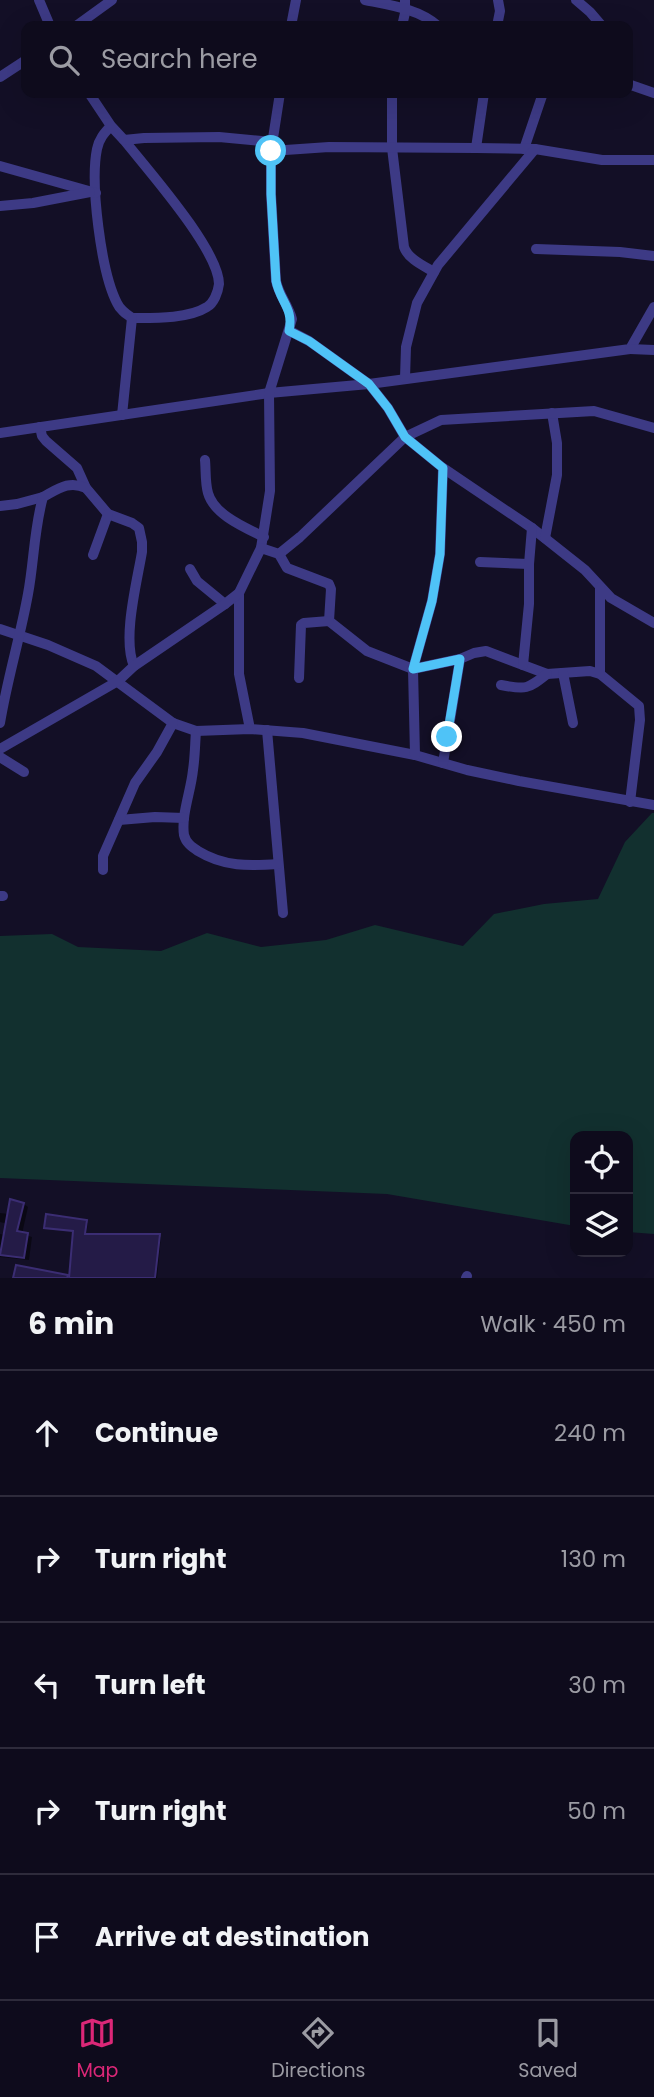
<!DOCTYPE html>
<html lang="en">
<head>
<meta charset="utf-8">
<style>
	:root { --surface:#0e0b1c; --page:#1c1929; --text:#f1f3f6; --muted:#9b9ba3; --line:#2e2b3b; --accent:#db2777 }
	body { margin:0; font-family:Poppins,sans-serif; background:var(--page); color:var(--text) }
	.controls { position:absolute; right:21px; bottom:21px; display:grid; overflow:hidden; border-radius:14px; box-shadow:0 7px 28px #0002 }
	.controls button { width:63px; height:63px; display:grid; place-items:center; padding:0; border:0; border-bottom:2px solid var(--line); background:var(--surface); color:var(--text); font:35px sans-serif }
	.stop { position:absolute; width:21px; height:21px; margin:-16px; border:5px solid #4fc3f7; border-radius:50%; background:#fff }
	.stop.end { background:#4fc3f7; border-color:#fff; box-shadow:0 2px 7px #0008 }
	.list { margin:0; padding:0; list-style:none }
	h2 { display:flex; justify-content:space-between; align-items:center; height:91px; margin:0; padding:0 28px; font-size:30px }
	h2 small { font-size:23px; font-weight:400; color:var(--muted) }
	.list li { display:grid; grid-template-columns:46px 1fr auto; gap:21px; align-items:center; box-sizing:border-box; height:126px; padding:0 28px; border-top:2px solid var(--line) }
	.list b { display:block; font-size:26px; white-space:nowrap }
	.list em { font-size:23px; font-style:normal; color:var(--muted) }
	.icon { flex:none; width:38px; height:38px; fill:none; stroke:currentColor; stroke-width:2; stroke-linecap:round; stroke-linejoin:round }
	.map { position:relative; flex:none; width:654px; height:1278px; overflow:hidden }
	.search { position:absolute; background:var(--surface); box-shadow:0 7px 28px #0002; left:21px; right:21px; top:21px; height:77px; display:flex; align-items:center; gap:18px; box-sizing:border-box; padding:0 24px; border-radius:14px; color:var(--muted); font-size:26px }
	.sheet { height:721px; background:var(--surface) }
	nav { display:flex; justify-content:space-around; align-items:center; box-sizing:border-box; height:98px; border-top:2px solid var(--line); background:var(--surface); font-size:19px; color:var(--muted) }
	nav a { display:grid; justify-items:center; gap:4px }
	nav .on { color:var(--accent) }
	.map>svg:first-child { display:block }
	.green { fill:#12302f }
	.shadow { fill:#0007 }
	.building { fill:#241b47; stroke:#3b2d73; stroke-width:2 }
	.lines { fill:none; stroke-linecap:round; stroke-linejoin:round }
	.minor { stroke:#3d3a85; stroke-width:10 }
	.route { stroke:#4fc3f7; stroke-width:9 }
</style>
</head>
<body>
<div class="map">
<svg width="654" height="1278" viewBox="0 0 654 1278">
	<rect width="100%" height="100%" fill="#130f26"/>
	<!-- green -->
	<polygon class="green" points="652,813 654,813 654,1234 628,1232 628,1136 575,1136 575,1226 387,1194 0,1178 0,936 52,934 78,947 161,951 207,933 261,947 326,940 375,925 463,946 494,914 544,904 598,899 625,842"/>
	<!-- shadow -->
	<g class="shadow">
		<polygon points="24,1204 28,1207 22,1234 32,1237 29,1260 0,1257 0,1234 6,1235 8,1224 0,1222 0,1213 9,1214"/>
		<polygon points="86,1222 88,1223 86,1236 161,1237 157,1278 15,1278 17,1267 71,1277 75,1231 46,1228"/>
	</g>
	<!-- building -->
	<g class="building">
		<polygon points="10,1199 24,1203 17,1231 28,1233 24,1258 0,1255"/>
		<polygon points="46,1214 87,1220 85,1234 160,1234 155,1278 69,1278 73,1231 44,1228"/>
		<polygon points="16,1265 68,1275 67,1278 13,1278"/>
	</g>
	<g class="lines">
		<!-- minor -->
		<g class="minor">
			<polyline points="39,0 50,26"/>
			<path d="M365,0c25,5 54,9 73,26"/>
			<polyline points="576,0 590,12 602,26"/>
			<polyline points="76,26 112,0"/>
			<polyline points="291,26 296,0"/>
			<polyline points="402,26 405,13 405,0"/>
			<polyline points="497,26 500,11 498,0"/>
			<polyline points="0,77 26,60"/>
			<polyline points="628,84 654,93"/>
			<path d="M89,93l22,33 13,14c23,29 95,110 95,144 -1,8 -5,19 -12,23 -19,12 -53,11 -75,11 -6,-4 -12,-8 -15,-15 -16,-31 -27,-120 -20,-154 2,-10 7,-16 14,-23"/>
			<path d="M392,93v55l12,99c4,12 20,19 30,25"/>
			<polyline points="124,140 144,138 219,137 272,142"/>
			<polyline points="476,148 484,93"/>
			<polyline points="524,149 543,93"/>
			<polyline points="271,151 329,147 476,148 535,149 602,160 654,160"/>
			<polyline points="0,166 96,193"/>
			<polyline points="0,206 33,203 90,192"/>
			<polyline points="536,249 620,252 654,256"/>
			<polyline points="290,331 309,341 369,384 630,349 654,307"/>
			<polyline points="630,349 654,350"/>
			<polyline points="405,378 406,347 417,303 438,265 535,149"/>
			<polyline points="122,415 132,318"/>
			<path d="M40,427l2,9 4,5 31,27 9,20 22,26 24,9 7,5 3,14v10c-5,30 -20,87 -8,114"/>
			<polyline points="0,433 269,393 369,384 388,408 405,437 443,468 532,528 585,570 611,598 654,623"/>
			<path d="M205,460c1,10 0,23 3,33 6,22 38,35 56,44"/>
			<polyline points="0,506 17,504 43,497"/>
			<polyline points="545,538 557,475 557,443 552,413"/>
			<path d="M261,548l9,-57 -1,-98 23,-74c-4,-14 -13,-24 -16,-38l-5,-87v-43l9,-58"/>
			<polyline points="279,554 287,568 329,584 331,589 329,621 367,651 413,669 460,659 474,653 486,651 547,674 590,671 600,674 639,706 640,720 630,802"/>
			<polyline points="93,555 108,514"/>
			<polyline points="480,562 529,564"/>
			<polyline points="190,569 197,581 225,604"/>
			<polyline points="239,593 239,674 250,729"/>
			<polyline points="0,629 48,645 96,666 173,723 196,731 250,729 303,733 415,755 467,770 519,781 654,805"/>
			<polyline points="523,665 529,604 529,564 532,528"/>
			<polyline points="563,673 573,723"/>
			<polyline points="600,674 600,587"/>
			<polyline points="299,678 301,625 304,623 329,621"/>
			<path d="M501,685c25,5 27,4 46,-11"/>
			<path d="M0,723c7,-43 20,-85 28,-129 6,-32 6,-65 15,-97 15,-8 26,-17 43,-9"/>
			<polyline points="267,730 283,913"/>
			<path d="M196,731c-1,13 -1,26 -3,39 -2,21 -12,45 -9,65 2,8 8,12 14,16 26,16 51,15 80,13"/>
			<polyline points="0,749 118,681 134,666 225,604 239,593 261,548 279,554 300,537 405,437 441,420 594,411 654,428"/>
			<polyline points="415,755 413,669 432,601 440,554 443,468"/>
			<polyline points="0,757 24,772"/>
			<polyline points="443,763 460,659"/>
			<polyline points="119,820 155,817 184,818"/>
			<polyline points="103,870 103,856 135,783 157,752 173,723"/>
			<polyline points="0,896 3,896"/>
			<polyline points="466,1278 467,1276"/>
		</g>
	</g>
	<g class="lines">
		<!-- route -->
		<path class="route" d="M271,151v43l5,87c4,21 18,27 13,50l20,10 60,43 19,24 17,29 38,31 -3,86 -8,47 -19,68 47,-10 -13,78"/>
	</g>
</svg>
<div class="controls">
<button><svg class="icon" aria-label="locate" viewBox="0 0 24 24"><circle cx="12" cy="12" r="6"/><path d="M12 2v4M12 18v4M2 12h4M18 12h4"/></svg></button>
<button><svg class="icon" aria-label="layers" viewBox="0 0 24 24"><path d="M12 4l9 5-9 5-9-5zM3 14l9 5 9-5"/></svg></button>
</div>
<div class="stop" style="left:271px;top:151px"></div>
<div class="stop end" style="left:447px;top:737px"></div>
<div class="search"><svg class="icon" aria-label="search" viewBox="0 0 24 24"><circle cx="10" cy="10" r="6"/><path d="M15 15l6 6"/></svg>Search here</div>
</div>
<section class="sheet">
<h2>6 min<small>Walk · 450 m</small></h2>
<ul class="list">
<li><svg class="icon" aria-label="ahead" viewBox="0 0 24 24"><path d="M12 20V5M6 11l6-6 6 6"/></svg><div><b>Continue</b></div><em>240 m</em></li>
<li><svg class="icon" aria-label="right" viewBox="0 0 24 24"><path d="M7 20v-9h11M14 6l5 5-5 5"/></svg><div><b>Turn right</b></div><em>130 m</em></li>
<li><svg class="icon" aria-label="left" viewBox="0 0 24 24"><path d="M17 20v-9H6M10 6l-5 5 5 5"/></svg><div><b>Turn left</b></div><em>30 m</em></li>
<li><svg class="icon" aria-label="right" viewBox="0 0 24 24"><path d="M7 20v-9h11M14 6l5 5-5 5"/></svg><div><b>Turn right</b></div><em>50 m</em></li>
<li><svg class="icon" aria-label="arrive" viewBox="0 0 24 24"><path d="M6 21V4h12l-3 4 3 4H6"/></svg><div><b>Arrive at destination</b></div></li>
</ul>
</section>
<nav>
<a class="on"><svg class="icon" aria-label="map" viewBox="0 0 24 24"><path d="M3 6l6-2 6 2 6-2v14l-6 2-6-2-6 2zM9 4v14M15 6v14"/></svg>Map</a>
<a><svg class="icon" aria-label="directions" viewBox="0 0 24 24"><path d="M12 3l9 9-9 9-9-9zM9 14v-3h6M13 9l2 2-2 2"/></svg>Directions</a>
<a><svg class="icon" aria-label="saved" viewBox="0 0 24 24"><path d="M7 4h10v16l-5-4-5 4z"/></svg>Saved</a>
</nav>
</body>
</html>
